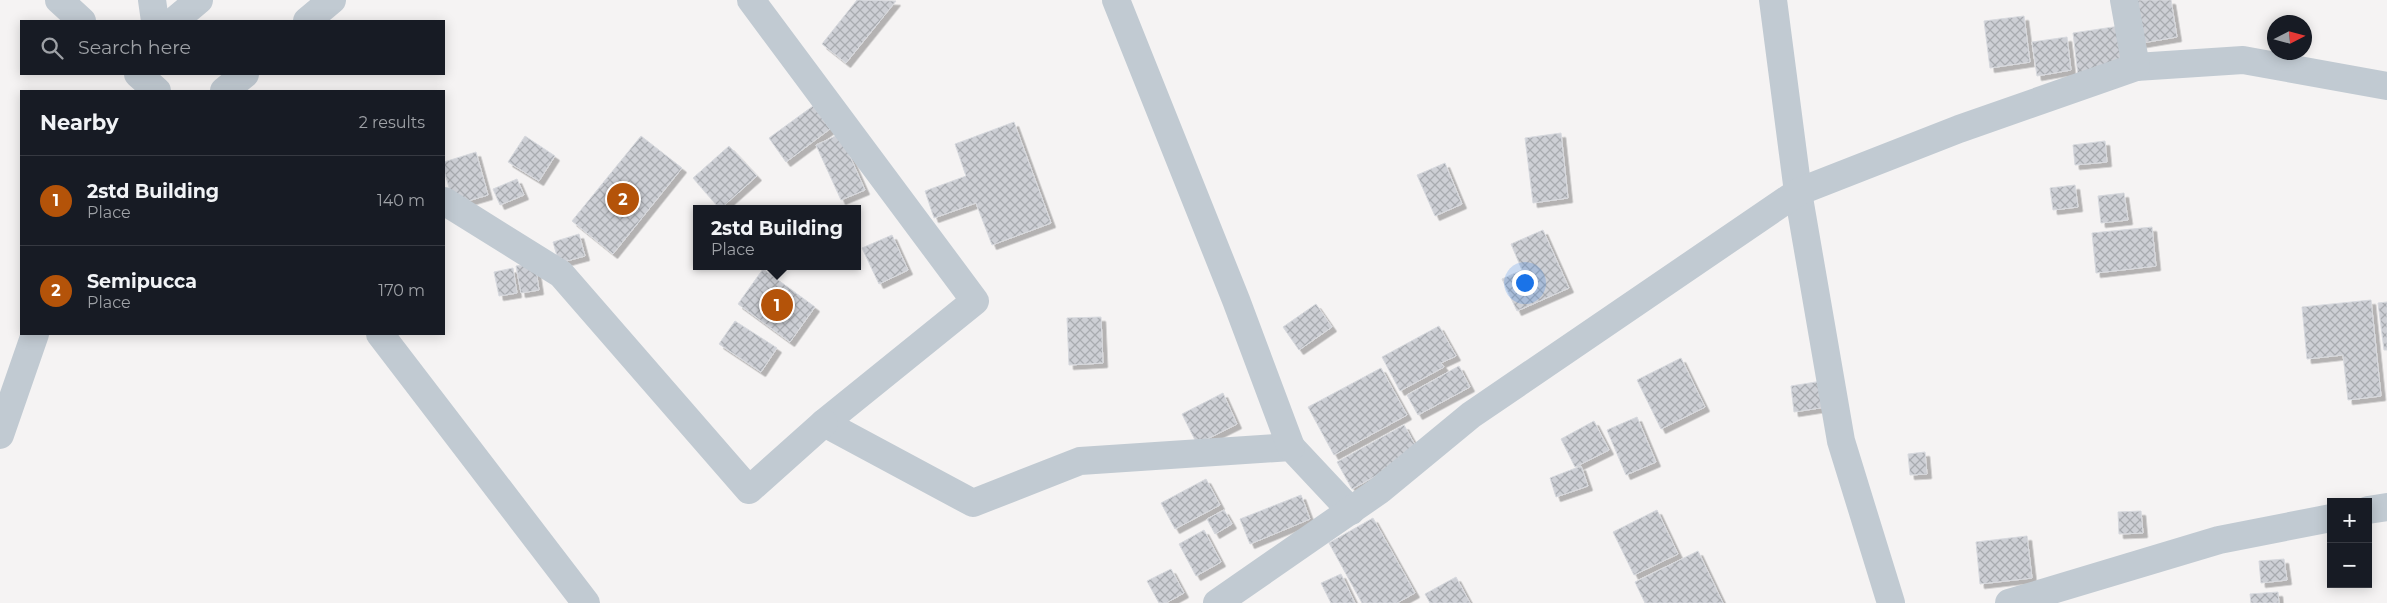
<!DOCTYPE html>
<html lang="en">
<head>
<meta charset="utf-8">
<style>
	:root { --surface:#171b24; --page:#20242c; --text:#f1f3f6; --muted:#9ea1a6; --line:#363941; --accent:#b45309 }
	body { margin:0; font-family:Montserrat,sans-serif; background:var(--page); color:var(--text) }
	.controls { position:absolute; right:15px; bottom:15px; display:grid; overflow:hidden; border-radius:0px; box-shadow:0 2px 12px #0003 }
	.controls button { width:45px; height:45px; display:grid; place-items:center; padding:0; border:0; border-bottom:1px solid var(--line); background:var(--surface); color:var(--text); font:25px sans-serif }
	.compass { position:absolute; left:2267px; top:15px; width:45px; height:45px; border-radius:50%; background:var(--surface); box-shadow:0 2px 12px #0003; rotate:84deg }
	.you { position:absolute; left:1524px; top:282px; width:18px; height:18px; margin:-12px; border:4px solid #fff; border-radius:50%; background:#1a73e8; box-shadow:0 0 0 8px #1a73e833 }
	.badge { display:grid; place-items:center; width:32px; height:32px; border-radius:50%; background:var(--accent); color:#fff; font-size:16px; font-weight:700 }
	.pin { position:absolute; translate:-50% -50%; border:2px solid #fff; box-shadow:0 1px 5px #0006 }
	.popup { position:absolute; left:693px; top:205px; width:168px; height:65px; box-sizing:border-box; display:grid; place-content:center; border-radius:0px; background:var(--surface); filter:drop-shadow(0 1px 4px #0005); font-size:16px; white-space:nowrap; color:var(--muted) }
	.popup b { font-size:19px; color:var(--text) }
	.popup::after { content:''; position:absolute; left:50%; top:100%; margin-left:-10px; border:10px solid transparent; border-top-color:var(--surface) }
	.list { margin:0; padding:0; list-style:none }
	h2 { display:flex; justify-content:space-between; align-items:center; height:65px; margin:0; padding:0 20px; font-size:21px }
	h2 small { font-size:16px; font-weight:400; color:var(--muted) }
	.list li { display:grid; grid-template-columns:32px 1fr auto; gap:15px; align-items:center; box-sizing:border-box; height:90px; padding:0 20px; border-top:1px solid var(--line) }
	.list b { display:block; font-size:19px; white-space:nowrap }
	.list p { margin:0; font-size:16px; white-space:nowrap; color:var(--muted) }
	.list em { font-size:16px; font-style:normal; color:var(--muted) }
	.icon { flex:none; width:28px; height:28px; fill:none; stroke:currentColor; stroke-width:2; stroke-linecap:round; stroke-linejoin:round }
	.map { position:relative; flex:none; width:2387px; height:603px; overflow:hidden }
	.search { position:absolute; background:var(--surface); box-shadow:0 2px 12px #0003; left:20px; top:20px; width:425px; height:55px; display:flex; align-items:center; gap:12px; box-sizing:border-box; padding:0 18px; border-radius:0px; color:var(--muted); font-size:19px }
	.panel { position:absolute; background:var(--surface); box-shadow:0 2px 12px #0003; left:20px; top:90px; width:425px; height:245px; border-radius:0px }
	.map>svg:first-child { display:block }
	.building { fill:url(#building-cross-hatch); stroke:#d7d9de; filter:url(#shadow) }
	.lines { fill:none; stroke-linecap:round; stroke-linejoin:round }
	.street { stroke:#c1cad2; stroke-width:28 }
</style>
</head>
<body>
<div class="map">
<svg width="2387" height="603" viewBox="0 0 2387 603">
	<defs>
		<pattern id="building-cross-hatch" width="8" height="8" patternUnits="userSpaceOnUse" patternTransform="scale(1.25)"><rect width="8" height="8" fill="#cdcfd5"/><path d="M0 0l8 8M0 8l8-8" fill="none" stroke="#a8abb0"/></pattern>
		<filter id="shadow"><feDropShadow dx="4.5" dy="4.5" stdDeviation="0" flood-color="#0004"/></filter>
	</defs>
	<rect width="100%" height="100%" fill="#f5f3f3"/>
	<!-- building -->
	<g class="building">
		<polygon points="857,0 896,1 846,63 822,44"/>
		<polygon points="2129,0 2171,0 2177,37 2136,44"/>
		<polygon points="2024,16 2030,62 1990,68 1984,21"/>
		<polygon points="2120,26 2126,68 2078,75 2073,33"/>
		<polygon points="2067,37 2071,70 2037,76 2032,42"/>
		<polygon points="813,106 830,129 786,162 769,138"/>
		<polygon points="1014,122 1051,223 992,245 976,203 934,218 925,191 966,176 955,144"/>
		<polygon points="1561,133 1568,198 1533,203 1525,138"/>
		<polygon points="840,134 865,190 841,200 816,145"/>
		<polygon points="525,136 555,156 539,181 508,162"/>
		<polygon points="641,136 682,168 613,254 572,221"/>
		<polygon points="2105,141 2107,162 2075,165 2073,145"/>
		<polygon points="729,146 757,176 720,209 693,178"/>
		<polygon points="476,152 488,195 454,205 444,170 444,162"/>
		<polygon points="1445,163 1462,204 1435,216 1417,175"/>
		<polygon points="517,179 524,195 500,205 493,189"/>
		<polygon points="2075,185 2078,207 2053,210 2050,188"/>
		<polygon points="2124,193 2128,220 2101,223 2098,196"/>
		<polygon points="2152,227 2156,266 2096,273 2092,233"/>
		<polygon points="1543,230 1569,288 1517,311 1502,279 1522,270 1511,244"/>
		<polygon points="579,234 585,256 559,263 553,242"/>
		<polygon points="892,235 908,270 879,284 862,248"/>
		<polygon points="535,263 539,290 521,293 516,266"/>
		<polygon points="513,268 517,293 499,296 494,272"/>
		<polygon points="763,269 815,307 790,342 738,304"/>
		<polygon points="2371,300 2381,396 2348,400 2343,355 2307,359 2302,307"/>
		<polygon points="2387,302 2387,350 2384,350 2378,303"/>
		<polygon points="1316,304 1332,327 1299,350 1283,327"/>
		<polygon points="1101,317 1103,363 1069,365 1067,318"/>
		<polygon points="735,321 777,348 761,372 719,344"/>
		<polygon points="1439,326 1456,356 1441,363 1444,367 1400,391 1382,357"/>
		<polygon points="1681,358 1705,407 1661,429 1637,380"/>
		<polygon points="1459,366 1470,387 1418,415 1407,395"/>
		<polygon points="1381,368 1407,415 1334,455 1308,407"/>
		<polygon points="1822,381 1826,407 1794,412 1791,386"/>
		<polygon points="1223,393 1237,424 1197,444 1182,414"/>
		<polygon points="1637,417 1656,462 1626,475 1607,430"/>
		<polygon points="1594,421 1609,450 1575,467 1561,439"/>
		<polygon points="1404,425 1419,452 1352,489 1337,462"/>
		<polygon points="1925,452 1927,474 1910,475 1908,454"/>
		<polygon points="1581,466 1588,486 1556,497 1550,478"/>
		<polygon points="1206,479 1220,505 1175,529 1161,503"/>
		<polygon points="1301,495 1310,519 1250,544 1240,519"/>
		<polygon points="1224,510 1232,524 1215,534 1207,519"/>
		<polygon points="1657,510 1678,554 1634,575 1613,532"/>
		<polygon points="2141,511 2143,533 2119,534 2118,512"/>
		<polygon points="1373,518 1415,593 1397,603 1362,603 1329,543"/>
		<polygon points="1204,530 1221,562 1196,576 1179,544"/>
		<polygon points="2027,536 2032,578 1980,584 1976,542"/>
		<polygon points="1698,551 1723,603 1645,603 1635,582"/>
		<polygon points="2284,559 2287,580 2261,583 2259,561"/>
		<polygon points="1171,569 1184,593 1166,603 1159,603 1147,581"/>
		<polygon points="1341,574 1355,603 1331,603 1321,583"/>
		<polygon points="1456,577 1470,603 1430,603 1425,594"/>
		<polygon points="2278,592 2279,603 2251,603 2250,594"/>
	</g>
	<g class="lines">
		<!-- street -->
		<g class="street">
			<polyline points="59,0 82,21"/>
			<polyline points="152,0 155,21"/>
			<polyline points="751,0 975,301 824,423 973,503 1080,461 1291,447 1351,511"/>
			<polyline points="1116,0 1236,300 1291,447"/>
			<polyline points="1773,0 1798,192 1841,441 1891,603"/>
			<polyline points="174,21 199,0"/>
			<polyline points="307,21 332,0"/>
			<polyline points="2136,67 2243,60 2387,86"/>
			<polyline points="138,74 157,91"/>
			<polyline points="224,91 245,74"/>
			<polyline points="444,201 561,274 749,490 824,423"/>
			<polyline points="380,334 586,603"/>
			<polyline points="0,435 35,334"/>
			<polyline points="2368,510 2387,507"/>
			<polyline points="1217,603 1380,490 1471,415 1798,192 1959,129 2136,67 2124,0"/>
			<polyline points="2009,603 2219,540 2331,518"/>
		</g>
	</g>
</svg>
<div class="controls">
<button>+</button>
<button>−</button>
</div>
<svg class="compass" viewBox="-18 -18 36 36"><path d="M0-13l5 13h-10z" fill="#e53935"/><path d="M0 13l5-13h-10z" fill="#9ea1a6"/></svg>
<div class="you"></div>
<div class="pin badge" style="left:777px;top:305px">1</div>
<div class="popup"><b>2std Building</b>Place</div>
<div class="pin badge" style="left:623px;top:199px">2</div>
<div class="search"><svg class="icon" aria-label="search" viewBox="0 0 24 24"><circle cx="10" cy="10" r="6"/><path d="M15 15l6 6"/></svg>Search here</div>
<section class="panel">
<h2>Nearby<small>2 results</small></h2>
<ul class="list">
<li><span class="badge">1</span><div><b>2std Building</b><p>Place</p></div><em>140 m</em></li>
<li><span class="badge">2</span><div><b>Semipucca</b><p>Place</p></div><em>170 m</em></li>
</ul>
</section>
</div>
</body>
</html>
